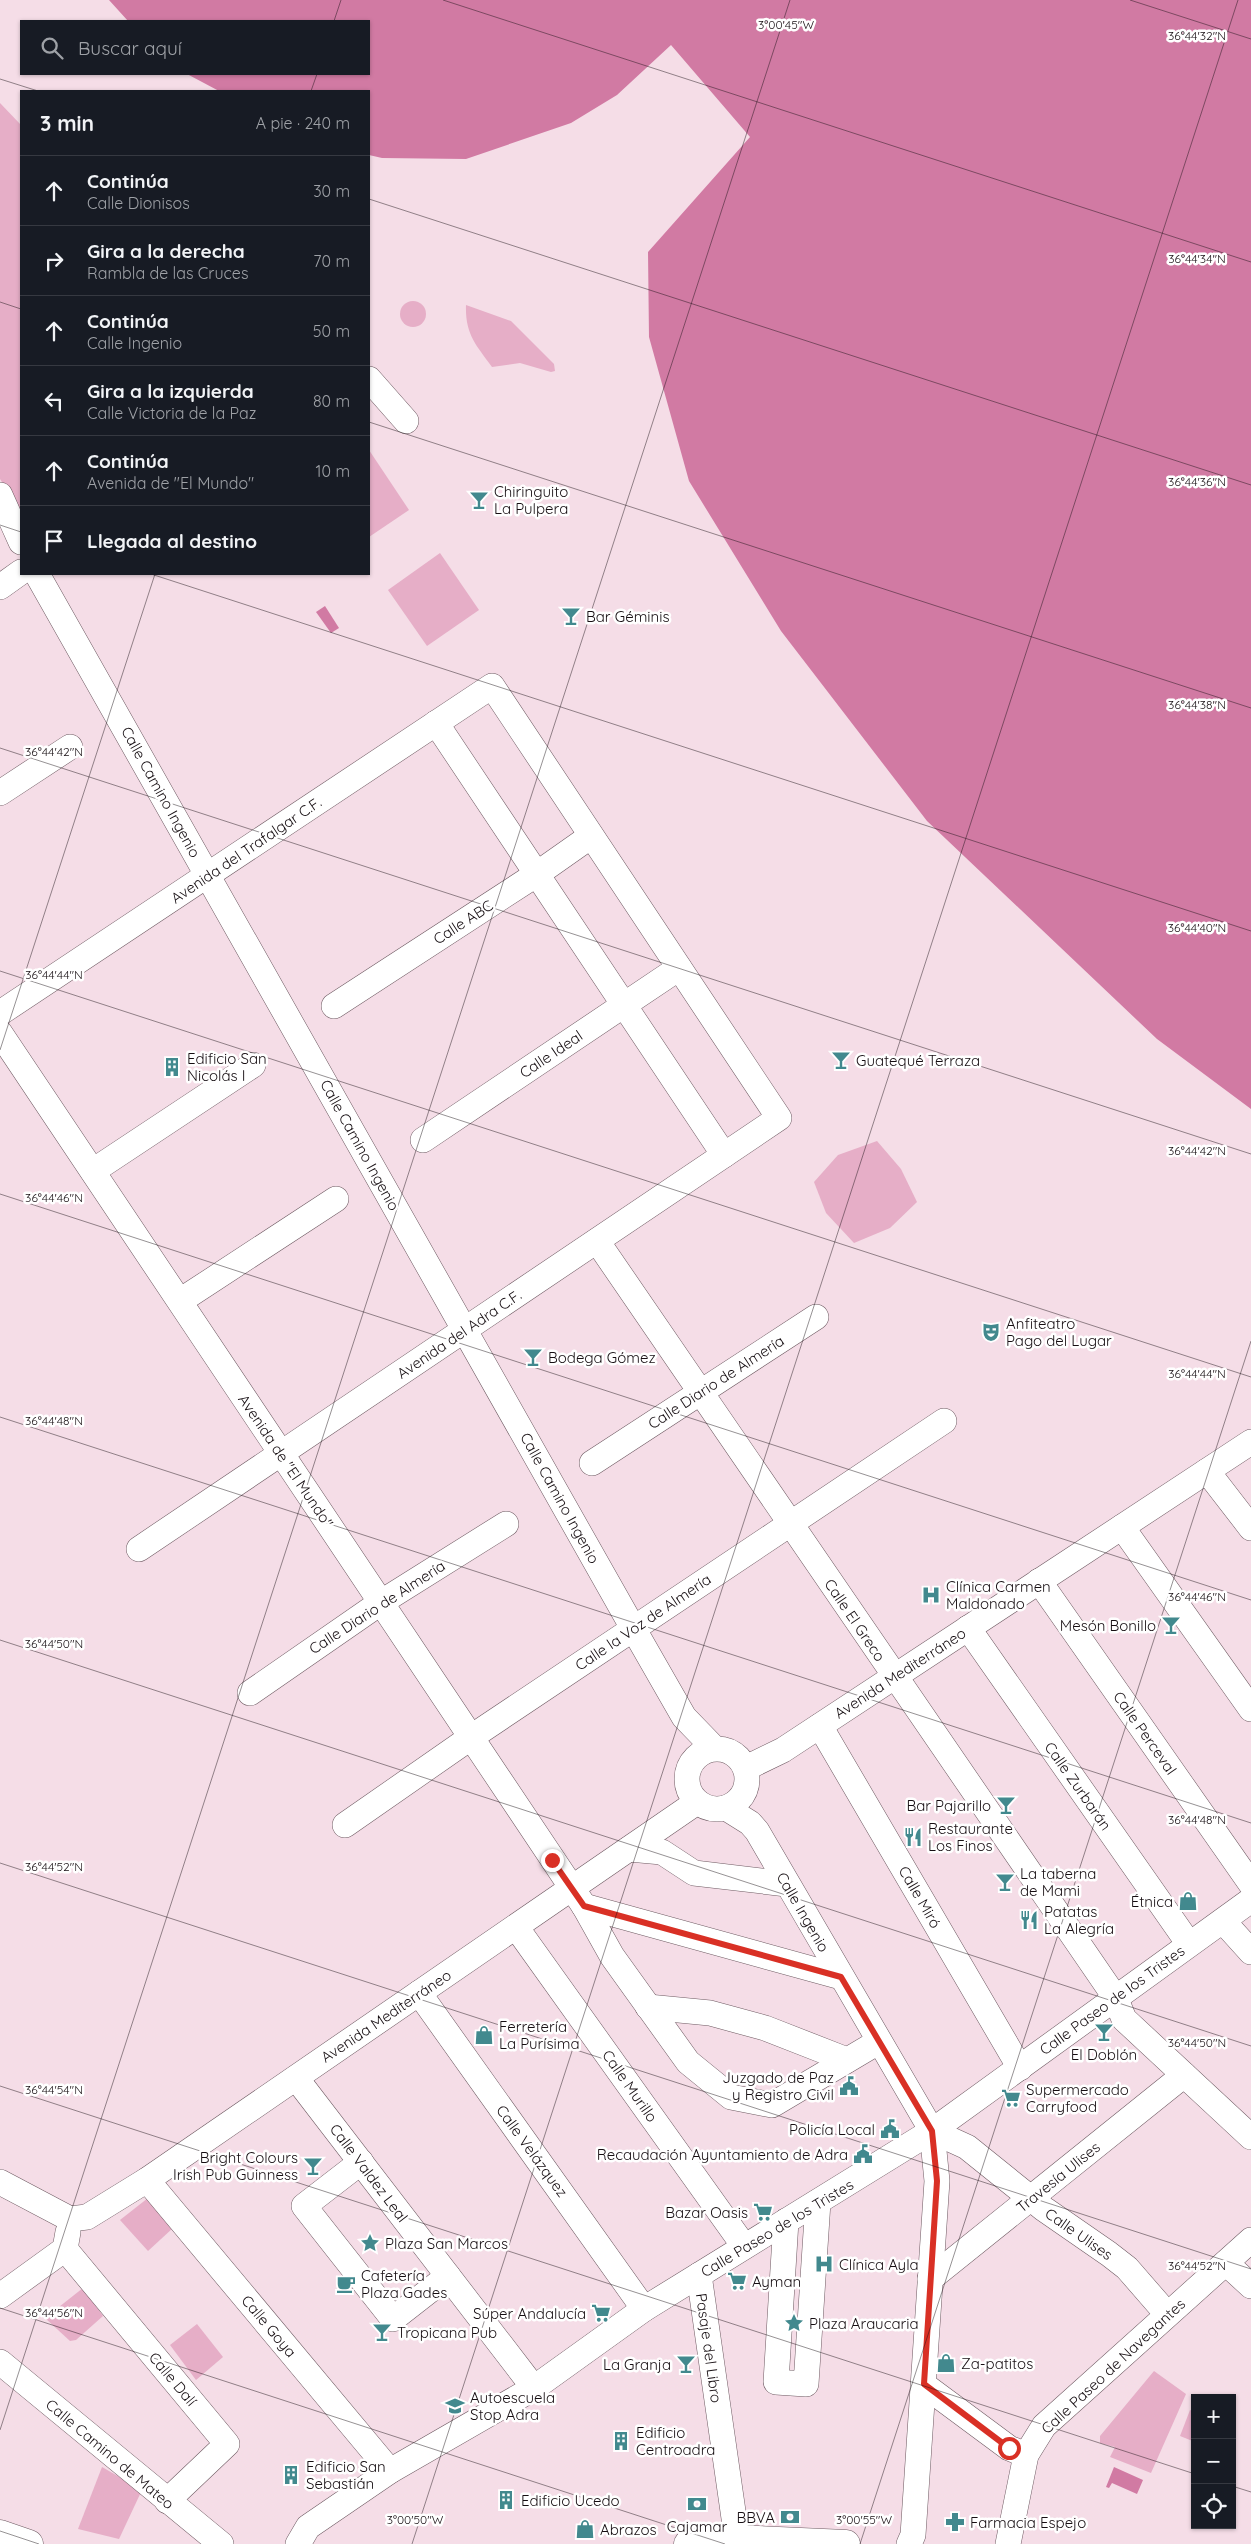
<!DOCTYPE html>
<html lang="es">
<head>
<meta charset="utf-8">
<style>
	:root { --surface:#171b24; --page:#20242c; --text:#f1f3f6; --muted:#9ea1a6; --line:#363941 }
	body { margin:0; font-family:Quicksand,sans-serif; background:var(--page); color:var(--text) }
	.controls { position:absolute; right:15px; bottom:15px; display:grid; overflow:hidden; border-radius:0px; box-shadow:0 1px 4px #0004 }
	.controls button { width:45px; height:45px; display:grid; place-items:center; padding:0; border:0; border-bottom:1px solid var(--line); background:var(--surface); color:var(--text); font:25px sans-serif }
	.stop { position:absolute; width:15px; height:15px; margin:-11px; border:4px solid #d93025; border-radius:50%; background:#fff }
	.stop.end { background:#d93025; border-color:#fff; box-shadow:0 1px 5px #0008 }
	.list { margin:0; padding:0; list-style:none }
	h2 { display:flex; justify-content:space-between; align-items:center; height:65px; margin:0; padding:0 20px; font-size:21px }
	h2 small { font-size:16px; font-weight:400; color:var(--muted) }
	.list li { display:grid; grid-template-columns:32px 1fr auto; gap:15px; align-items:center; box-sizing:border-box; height:70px; padding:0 20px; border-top:1px solid var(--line) }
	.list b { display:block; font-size:19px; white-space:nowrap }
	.list p { margin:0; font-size:16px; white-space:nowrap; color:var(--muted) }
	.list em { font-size:16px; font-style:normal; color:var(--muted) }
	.icon { flex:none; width:28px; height:28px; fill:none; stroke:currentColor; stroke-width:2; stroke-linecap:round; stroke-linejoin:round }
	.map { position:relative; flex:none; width:1251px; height:2544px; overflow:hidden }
	.search { position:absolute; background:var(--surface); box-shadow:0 1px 4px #0004; left:20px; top:20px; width:350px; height:55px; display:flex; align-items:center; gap:12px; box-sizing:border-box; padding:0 18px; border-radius:0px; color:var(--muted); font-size:19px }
	.panel { position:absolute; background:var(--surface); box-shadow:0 1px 4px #0004; left:20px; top:90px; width:350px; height:485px; border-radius:0px }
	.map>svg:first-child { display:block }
	.green { fill:#e6aec7 }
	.water { fill:#d17aa3 }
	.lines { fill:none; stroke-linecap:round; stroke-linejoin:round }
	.minor-casing { stroke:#6e5a62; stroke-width:26 }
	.highway-casing { stroke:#6e5a62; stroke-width:29 }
	.minor { stroke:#fff; stroke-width:25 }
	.highway { stroke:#fff; stroke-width:28 }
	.route { stroke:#d93025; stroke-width:6 }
	.ticks { fill:none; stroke:#160e12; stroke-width:1; stroke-opacity:0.45 }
	.labels { text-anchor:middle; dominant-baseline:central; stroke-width:5; stroke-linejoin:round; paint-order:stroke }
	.poi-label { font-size:15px; fill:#160e12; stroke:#fff; text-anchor:start }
	.street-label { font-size:15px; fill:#160e12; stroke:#fff }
	.ticks-label { font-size:12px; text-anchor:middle; fill:#160e12; stroke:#fff; stroke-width:5; stroke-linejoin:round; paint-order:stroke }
</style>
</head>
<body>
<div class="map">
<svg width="1251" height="2544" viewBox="0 0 1251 2544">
	<rect width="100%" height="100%" fill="#f5dde7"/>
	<!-- green -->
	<g class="green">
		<polygon points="0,103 21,125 21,512 0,479"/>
		<circle cx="413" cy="314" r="13"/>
		<path d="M466,305l45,16 43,43 1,7 -4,1 -31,-9 -28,4c-16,-22 -27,-33 -26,-62z"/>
		<polygon points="369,450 409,510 369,537"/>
		<polygon points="440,553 479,610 427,646 388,590"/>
		<polygon points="877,1141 901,1169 917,1202 890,1228 854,1243 826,1213 814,1182 838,1155"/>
		<polygon points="148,2198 173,2228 148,2251 120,2220"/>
		<polygon points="83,2288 103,2316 76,2340 70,2341 45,2318"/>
		<polygon points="197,2324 223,2357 196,2380 170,2345"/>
		<polygon points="1154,2371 1186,2394 1151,2473 1110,2457 1115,2447 1100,2443 1100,2436"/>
		<polygon points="1190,2410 1195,2412 1195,2442 1180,2436"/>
		<polygon points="102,2467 142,2490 119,2539 78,2529"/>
	</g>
	<!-- water -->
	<g class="water">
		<polygon points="109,0 1251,0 1251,1109 1157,1039 927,821 781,631 689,481 649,337 648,252 750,137 671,45 617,95 571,123 466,159 382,158 369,155 369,91 219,91 187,74 369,74 369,21 128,21"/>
		<polygon points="325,606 339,628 331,633 316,612"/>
		<polygon points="1114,2467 1143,2480 1137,2494 1112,2483 1109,2488 1106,2487"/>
	</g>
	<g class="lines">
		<!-- minor casing -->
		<g class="minor-casing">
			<g id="minor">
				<polyline points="369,379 406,421"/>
				<polyline points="0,495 21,542"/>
				<polyline points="37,574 633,1628 684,1717 714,1748"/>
				<polyline points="0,587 21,572"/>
				<polyline points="436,723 724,1155"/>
				<polyline points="0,793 70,747"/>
				<polyline points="334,1006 537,874 591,836"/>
				<polyline points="0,1013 492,686 779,1118 139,1549"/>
				<polyline points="0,1033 584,1906 612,1956 688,2062 731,2097 772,2105 878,2042"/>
				<polyline points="423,1140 679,968"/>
				<polyline points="93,1171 253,1065"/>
				<polyline points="597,1241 1115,1997 1124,2019 1251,2137"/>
				<polyline points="180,1301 336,1199"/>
				<polyline points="592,1463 816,1317"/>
				<polyline points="1207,1471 1251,1528"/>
				<polyline points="1122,1527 1251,1709"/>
				<polyline points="1039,1581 1251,1884"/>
				<polyline points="968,1628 1189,1944"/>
				<polyline points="250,1693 380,1603 506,1524"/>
				<polyline points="820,1726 1020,2068"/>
				<circle cx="717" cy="1779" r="30"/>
				<polyline points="746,1768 783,1750 1251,1442"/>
				<polyline points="726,1808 750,1823 757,1831 932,2131 937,2181 913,2535 909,2544"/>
				<polyline points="345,1825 470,1738 944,1421"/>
				<polyline points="629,1849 662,1852 694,1873 787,1884"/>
				<polyline points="584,1906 841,1977"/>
				<polyline points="1223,1921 1251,1952"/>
				<polyline points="516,1927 744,2246"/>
				<polyline points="419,1993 644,2309"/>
				<polyline points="648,2007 710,2013 765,2028 847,2060"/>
				<polyline points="296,2078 534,2388"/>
				<polyline points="932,2131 967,2147 1044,2209 1109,2254 1127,2268 1167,2314"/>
				<polyline points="361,2162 304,2206 393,2319 448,2276"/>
				<polyline points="147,2180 390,2471"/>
				<polyline points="0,2182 70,2219 87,2217 147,2180 697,1802"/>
				<polyline points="786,2221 776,2382 806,2384 818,2202"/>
				<polyline points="65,2249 227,2444 167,2501"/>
				<polyline points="1226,2263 1251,2286"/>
				<polyline points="699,2275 737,2539"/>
				<polyline points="930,2279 1184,2075"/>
				<polyline points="0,2296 65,2249 68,2232"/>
				<polyline points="0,2362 221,2544"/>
				<polyline points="924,2385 1009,2448 1026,2455"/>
				<polyline points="298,2544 308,2527 390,2471 534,2388 644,2309 932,2131 1251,1900"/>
				<polyline points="1008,2544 1026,2455 1044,2426 1251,2240"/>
			</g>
		</g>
		<!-- highway casing -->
		<g class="highway-casing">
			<g id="highway">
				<polyline points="0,2534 29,2544"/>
				<polyline points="688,2544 737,2539 846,2544"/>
			</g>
		</g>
		<!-- minor -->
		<use href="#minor" class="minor"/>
		<!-- highway -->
		<use href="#highway" class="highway"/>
	</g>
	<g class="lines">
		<!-- route -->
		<polyline class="route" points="552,1860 584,1906 841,1977 932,2131 937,2181 924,2384 1009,2448"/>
	</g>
	<!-- ticks -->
	<path class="ticks" d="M443,0l808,262M1130,0l121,39M334,21l7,-21M0,79l38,12M311,91l6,-17M369,199l882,286M0,302l21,7M369,422l882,286M0,525l21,7M151,574l1100,357M0,748l1251,406M0,971l1251,406M0,1050l155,-476M0,1194l1251,406M0,1417l1251,406M0,1640l1251,406M0,1863l1251,406M0,2086l1195,388M0,2308l725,236M0,2430l790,-2430M1232,2486l19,6M0,2531l39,13M412,2544l826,-2544M860,2544l391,-1203"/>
	<!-- icons -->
	<defs>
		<g id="bar-bare" transform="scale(1.5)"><path d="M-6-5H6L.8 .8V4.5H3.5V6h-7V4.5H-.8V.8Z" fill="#42898e" stroke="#fff" stroke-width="2.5" paint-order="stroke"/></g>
		<g id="building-bare" transform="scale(1.5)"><path d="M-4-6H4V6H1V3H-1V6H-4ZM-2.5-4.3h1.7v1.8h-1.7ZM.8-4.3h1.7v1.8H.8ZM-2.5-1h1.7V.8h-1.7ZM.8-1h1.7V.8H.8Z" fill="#42898e" stroke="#fff" stroke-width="2.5" paint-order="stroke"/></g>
		<g id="theatre-bare" transform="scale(1.5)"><path d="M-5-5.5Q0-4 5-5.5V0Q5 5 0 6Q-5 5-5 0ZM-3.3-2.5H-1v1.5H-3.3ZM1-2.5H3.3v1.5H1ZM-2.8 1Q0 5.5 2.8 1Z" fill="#42898e" stroke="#fff" stroke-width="2.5" paint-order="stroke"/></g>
		<g id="hospital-bare" transform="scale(1.5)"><path d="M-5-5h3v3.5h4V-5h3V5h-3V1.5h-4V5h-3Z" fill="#42898e" stroke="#fff" stroke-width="2.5" paint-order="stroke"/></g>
		<g id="restaurant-bare" transform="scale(1.5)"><path d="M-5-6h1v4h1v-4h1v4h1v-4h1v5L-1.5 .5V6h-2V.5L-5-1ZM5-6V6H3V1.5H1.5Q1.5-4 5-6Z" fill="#42898e" stroke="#fff" stroke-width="2.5" paint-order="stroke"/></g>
		<g id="shop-bare" transform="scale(1.5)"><path d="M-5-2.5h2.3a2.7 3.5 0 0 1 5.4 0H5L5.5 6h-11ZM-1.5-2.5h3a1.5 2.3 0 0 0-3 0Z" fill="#42898e" stroke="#fff" stroke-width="2.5" paint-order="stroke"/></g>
		<g id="civic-bare" transform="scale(1.5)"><path d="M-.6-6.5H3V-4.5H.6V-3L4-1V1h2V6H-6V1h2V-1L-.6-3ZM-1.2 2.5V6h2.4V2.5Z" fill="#42898e" stroke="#fff" stroke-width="2.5" paint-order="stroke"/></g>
		<g id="supermarket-bare" transform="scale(1.5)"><path d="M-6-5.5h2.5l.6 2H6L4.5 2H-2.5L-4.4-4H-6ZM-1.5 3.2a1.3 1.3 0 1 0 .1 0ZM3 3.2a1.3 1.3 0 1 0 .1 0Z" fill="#42898e" stroke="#fff" stroke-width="2.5" paint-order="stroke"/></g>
		<g id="sight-bare" transform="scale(1.5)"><path d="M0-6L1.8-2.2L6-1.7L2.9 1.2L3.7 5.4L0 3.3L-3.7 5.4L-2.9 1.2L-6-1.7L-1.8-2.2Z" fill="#42898e" stroke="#fff" stroke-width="2.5" paint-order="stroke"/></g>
		<g id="cafe-bare" transform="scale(1.5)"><path d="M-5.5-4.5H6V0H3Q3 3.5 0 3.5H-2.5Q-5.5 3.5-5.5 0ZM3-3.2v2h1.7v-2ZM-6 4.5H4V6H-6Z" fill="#42898e" stroke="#fff" stroke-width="2.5" paint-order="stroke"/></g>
		<g id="school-bare" transform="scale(1.5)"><path d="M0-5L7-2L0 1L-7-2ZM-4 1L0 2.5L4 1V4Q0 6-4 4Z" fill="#42898e" stroke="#fff" stroke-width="2.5" paint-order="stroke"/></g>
		<g id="bank-bare" transform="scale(1.5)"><path d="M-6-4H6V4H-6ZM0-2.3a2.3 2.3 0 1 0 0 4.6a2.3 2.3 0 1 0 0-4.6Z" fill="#42898e" stroke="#fff" stroke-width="2.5" paint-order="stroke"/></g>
		<g id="pharmacy-bare" transform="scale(1.5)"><path d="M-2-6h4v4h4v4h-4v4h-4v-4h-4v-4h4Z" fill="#42898e" stroke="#fff" stroke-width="2.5" paint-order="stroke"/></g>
	</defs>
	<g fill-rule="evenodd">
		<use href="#bar-bare" x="479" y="500"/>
		<use href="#bar-bare" x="571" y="616"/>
		<use href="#bar-bare" x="841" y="1060"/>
		<use href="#building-bare" x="172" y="1067"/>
		<use href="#theatre-bare" x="991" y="1332"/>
		<use href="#bar-bare" x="533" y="1357"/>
		<use href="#hospital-bare" x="931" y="1595"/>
		<use href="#bar-bare" x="1171" y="1625"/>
		<use href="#bar-bare" x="1006" y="1805"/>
		<use href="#restaurant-bare" x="913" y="1837"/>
		<use href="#bar-bare" x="1005" y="1882"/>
		<use href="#shop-bare" x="1188" y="1901"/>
		<use href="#restaurant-bare" x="1029" y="1920"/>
		<use href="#bar-bare" x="1104" y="2032"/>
		<use href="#shop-bare" x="484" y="2035"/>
		<use href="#civic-bare" x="849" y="2086"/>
		<use href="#supermarket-bare" x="1011" y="2098"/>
		<use href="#civic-bare" x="890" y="2129"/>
		<use href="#civic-bare" x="863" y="2154"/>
		<use href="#bar-bare" x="313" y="2166"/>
		<use href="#supermarket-bare" x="763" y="2212"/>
		<use href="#sight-bare" x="370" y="2243"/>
		<use href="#hospital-bare" x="824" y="2264"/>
		<use href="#supermarket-bare" x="737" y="2281"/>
		<use href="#cafe-bare" x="346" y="2284"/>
		<use href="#supermarket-bare" x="601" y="2313"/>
		<use href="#sight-bare" x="794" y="2323"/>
		<use href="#bar-bare" x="382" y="2332"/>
		<use href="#shop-bare" x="946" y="2363"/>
		<use href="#bar-bare" x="686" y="2364"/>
		<use href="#school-bare" x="455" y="2406"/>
		<use href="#building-bare" x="621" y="2441"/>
		<use href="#building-bare" x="291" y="2475"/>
		<use href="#building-bare" x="506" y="2500"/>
		<use href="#bank-bare" x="697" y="2504"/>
		<use href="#bank-bare" x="790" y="2517"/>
		<use href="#pharmacy-bare" x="955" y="2522"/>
		<use href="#shop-bare" x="585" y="2529"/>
	</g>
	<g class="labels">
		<!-- poi labels -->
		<g class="poi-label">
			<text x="494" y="491">Chiringuito<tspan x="494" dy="17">La Pulpera</tspan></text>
			<text x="586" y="616">Bar Géminis</text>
			<text x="187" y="1058">Edificio San<tspan x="187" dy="17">Nicolás I</tspan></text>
			<text x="856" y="1060">Guatequé Terraza</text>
			<text x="1006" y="1323">Anfiteatro<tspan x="1006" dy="17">Pago del Lugar</tspan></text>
			<text x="548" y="1357">Bodega Gómez</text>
			<text x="946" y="1586">Clínica Carmen<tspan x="946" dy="17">Maldonado</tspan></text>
			<text x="1156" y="1625" text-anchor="end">Mesón Bonillo</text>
			<text x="991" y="1805" text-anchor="end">Bar Pajarillo</text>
			<text x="928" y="1828">Restaurante<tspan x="928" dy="17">Los Finos</tspan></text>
			<text x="1020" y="1873">La taberna<tspan x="1020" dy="17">de Mami</tspan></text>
			<text x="1173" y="1901" text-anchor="end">Étnica</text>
			<text x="1044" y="1911">Patatas<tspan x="1044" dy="17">La Alegría</tspan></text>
			<text x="499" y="2026">Ferretería<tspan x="499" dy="17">La Purísima</tspan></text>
			<text x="1104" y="2054" text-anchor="middle">El Doblón</text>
			<text x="834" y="2077" text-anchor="end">Juzgado de Paz<tspan x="834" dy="17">y Registro Civil</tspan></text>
			<text x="1026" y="2089">Supermercado<tspan x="1026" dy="17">Carryfood</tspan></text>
			<text x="875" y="2129" text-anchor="end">Policía Local</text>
			<text x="848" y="2154" text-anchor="end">Recaudación Ayuntamiento de Adra</text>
			<text x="298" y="2157" text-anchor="end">Bright Colours<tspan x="298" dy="17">Irish Pub Guinness</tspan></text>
			<text x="748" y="2212" text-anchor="end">Bazar Oasis</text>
			<text x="385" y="2243">Plaza San Marcos</text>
			<text x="839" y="2264">Clínica Ayla</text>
			<text x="361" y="2275">Cafetería<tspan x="361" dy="17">Plaza Gades</tspan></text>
			<text x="752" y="2281">Ayman</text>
			<text x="586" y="2313" text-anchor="end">Súper Andalucía</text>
			<text x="809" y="2323">Plaza Araucaria</text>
			<text x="397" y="2332">Tropicana Pub</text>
			<text x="961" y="2363">Za-patitos</text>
			<text x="671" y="2364" text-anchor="end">La Granja</text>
			<text x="470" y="2397">Autoescuela<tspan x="470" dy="17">Stop Adra</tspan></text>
			<text x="636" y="2432">Edificio<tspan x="636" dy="17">Centroadra</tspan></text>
			<text x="306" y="2466">Edificio San<tspan x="306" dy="17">Sebastián</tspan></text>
			<text x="521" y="2500">Edificio Ucedo</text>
			<text x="775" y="2517" text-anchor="end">BBVA</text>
			<text x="970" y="2522">Farmacia Espejo</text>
			<text x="697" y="2526" text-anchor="middle">Cajamar</text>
			<text x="600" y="2529">Abrazos</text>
		</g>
		<!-- street labels -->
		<g class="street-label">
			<text transform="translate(161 792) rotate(61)">Calle Camino Ingenio</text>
			<text transform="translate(246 850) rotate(-34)">Avenida del Trafalgar C.F.</text>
			<text transform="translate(463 922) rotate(-33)">Calle ABC</text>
			<text transform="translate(551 1054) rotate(-34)">Calle Ideal</text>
			<text transform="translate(360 1145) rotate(61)">Calle Camino Ingenio</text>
			<text transform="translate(459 1334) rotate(-34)">Avenida del Adra C.F.</text>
			<text transform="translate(716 1382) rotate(-33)">Calle Diario de Almería</text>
			<text transform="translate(286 1461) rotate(56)">Avenida de "El Mundo"</text>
			<text transform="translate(560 1498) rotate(61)">Calle Camino Ingenio</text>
			<text transform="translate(377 1607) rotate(-33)">Calle Diario de Almería</text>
			<text transform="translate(855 1620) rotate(56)">Calle El Greco</text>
			<text transform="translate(643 1622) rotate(-34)">Calle la Voz de Almería</text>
			<text transform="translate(900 1673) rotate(-33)">Avenida Mediterráneo</text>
			<text transform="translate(1145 1733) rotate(55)">Calle Perceval</text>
			<text transform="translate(1078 1786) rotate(55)">Calle Zurbarán</text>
			<text transform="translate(920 1897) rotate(60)">Calle Miró</text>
			<text transform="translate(803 1912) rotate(60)">Calle Ingenio</text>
			<text transform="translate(1112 2000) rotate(-36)">Calle Paseo de los Tristes</text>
			<text transform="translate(386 2016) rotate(-34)">Avenida Mediterráneo</text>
			<text transform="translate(630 2086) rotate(55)">Calle Murillo</text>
			<text transform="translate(532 2151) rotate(54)">Calle Velázquez</text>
			<text transform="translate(369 2173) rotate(53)">Calle Valdez Leal</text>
			<text transform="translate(1058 2177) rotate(-39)">Travesía Ulises</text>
			<text transform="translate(777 2228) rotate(-31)">Calle Paseo de los Tristes</text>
			<text transform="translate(1079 2234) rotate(35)">Calle Ulises</text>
			<text transform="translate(269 2326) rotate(50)">Calle Goya</text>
			<text transform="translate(709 2348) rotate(82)">Pasaje del Libro</text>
			<text transform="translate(1113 2366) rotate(-43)">Calle Paseo de Navegantes</text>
			<text transform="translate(173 2379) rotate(50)">Calle Dalí</text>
			<text transform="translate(110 2454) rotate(40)">Calle Camino de Mateo</text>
		</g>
	</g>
	<g class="ticks-label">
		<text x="786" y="29">3°00'45"W</text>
		<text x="1197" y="40">36°44'32"N</text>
		<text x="1197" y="263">36°44'34"N</text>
		<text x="1197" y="486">36°44'36"N</text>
		<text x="1197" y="709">36°44'38"N</text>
		<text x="54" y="756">36°44'42"N</text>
		<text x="1197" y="932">36°44'40"N</text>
		<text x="54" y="979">36°44'44"N</text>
		<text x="1197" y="1155">36°44'42"N</text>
		<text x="54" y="1202">36°44'46"N</text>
		<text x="1197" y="1378">36°44'44"N</text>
		<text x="54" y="1425">36°44'48"N</text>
		<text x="1197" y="1601">36°44'46"N</text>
		<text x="54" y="1648">36°44'50"N</text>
		<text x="1197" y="1824">36°44'48"N</text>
		<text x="54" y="1871">36°44'52"N</text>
		<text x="1197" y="2047">36°44'50"N</text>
		<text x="54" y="2094">36°44'54"N</text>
		<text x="1197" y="2270">36°44'52"N</text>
		<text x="54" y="2317">36°44'56"N</text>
		<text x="415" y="2524">3°00'50"W</text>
		<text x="864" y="2524">3°00'55"W</text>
	</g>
</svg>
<div class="controls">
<button>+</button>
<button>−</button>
<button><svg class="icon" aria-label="locate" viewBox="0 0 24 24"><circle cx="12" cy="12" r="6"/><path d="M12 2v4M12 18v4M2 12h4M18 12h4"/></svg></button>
</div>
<div class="stop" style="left:1009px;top:2448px"></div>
<div class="stop end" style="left:552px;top:1860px"></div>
<div class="search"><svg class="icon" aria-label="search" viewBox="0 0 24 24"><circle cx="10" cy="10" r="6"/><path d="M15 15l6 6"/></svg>Buscar aquí</div>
<section class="panel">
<h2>3 min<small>A pie · 240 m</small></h2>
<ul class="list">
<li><svg class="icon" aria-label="ahead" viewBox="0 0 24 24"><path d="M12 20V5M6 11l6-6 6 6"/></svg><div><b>Continúa</b><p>Calle Dionisos</p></div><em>30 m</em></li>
<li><svg class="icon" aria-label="right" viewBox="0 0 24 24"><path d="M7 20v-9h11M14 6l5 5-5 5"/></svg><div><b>Gira a la derecha</b><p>Rambla de las Cruces</p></div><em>70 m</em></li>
<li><svg class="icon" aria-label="ahead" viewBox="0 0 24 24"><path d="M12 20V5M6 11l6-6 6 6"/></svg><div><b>Continúa</b><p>Calle Ingenio</p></div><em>50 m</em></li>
<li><svg class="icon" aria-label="left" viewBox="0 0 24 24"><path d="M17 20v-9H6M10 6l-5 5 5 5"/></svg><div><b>Gira a la izquierda</b><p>Calle Victoria de la Paz</p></div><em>80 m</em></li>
<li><svg class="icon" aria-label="ahead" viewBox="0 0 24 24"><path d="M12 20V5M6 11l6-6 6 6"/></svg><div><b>Continúa</b><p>Avenida de &quot;El Mundo&quot;</p></div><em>10 m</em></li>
<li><svg class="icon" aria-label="arrive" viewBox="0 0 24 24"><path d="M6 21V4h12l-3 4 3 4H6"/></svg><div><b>Llegada al destino</b></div></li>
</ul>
</section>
</div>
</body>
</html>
